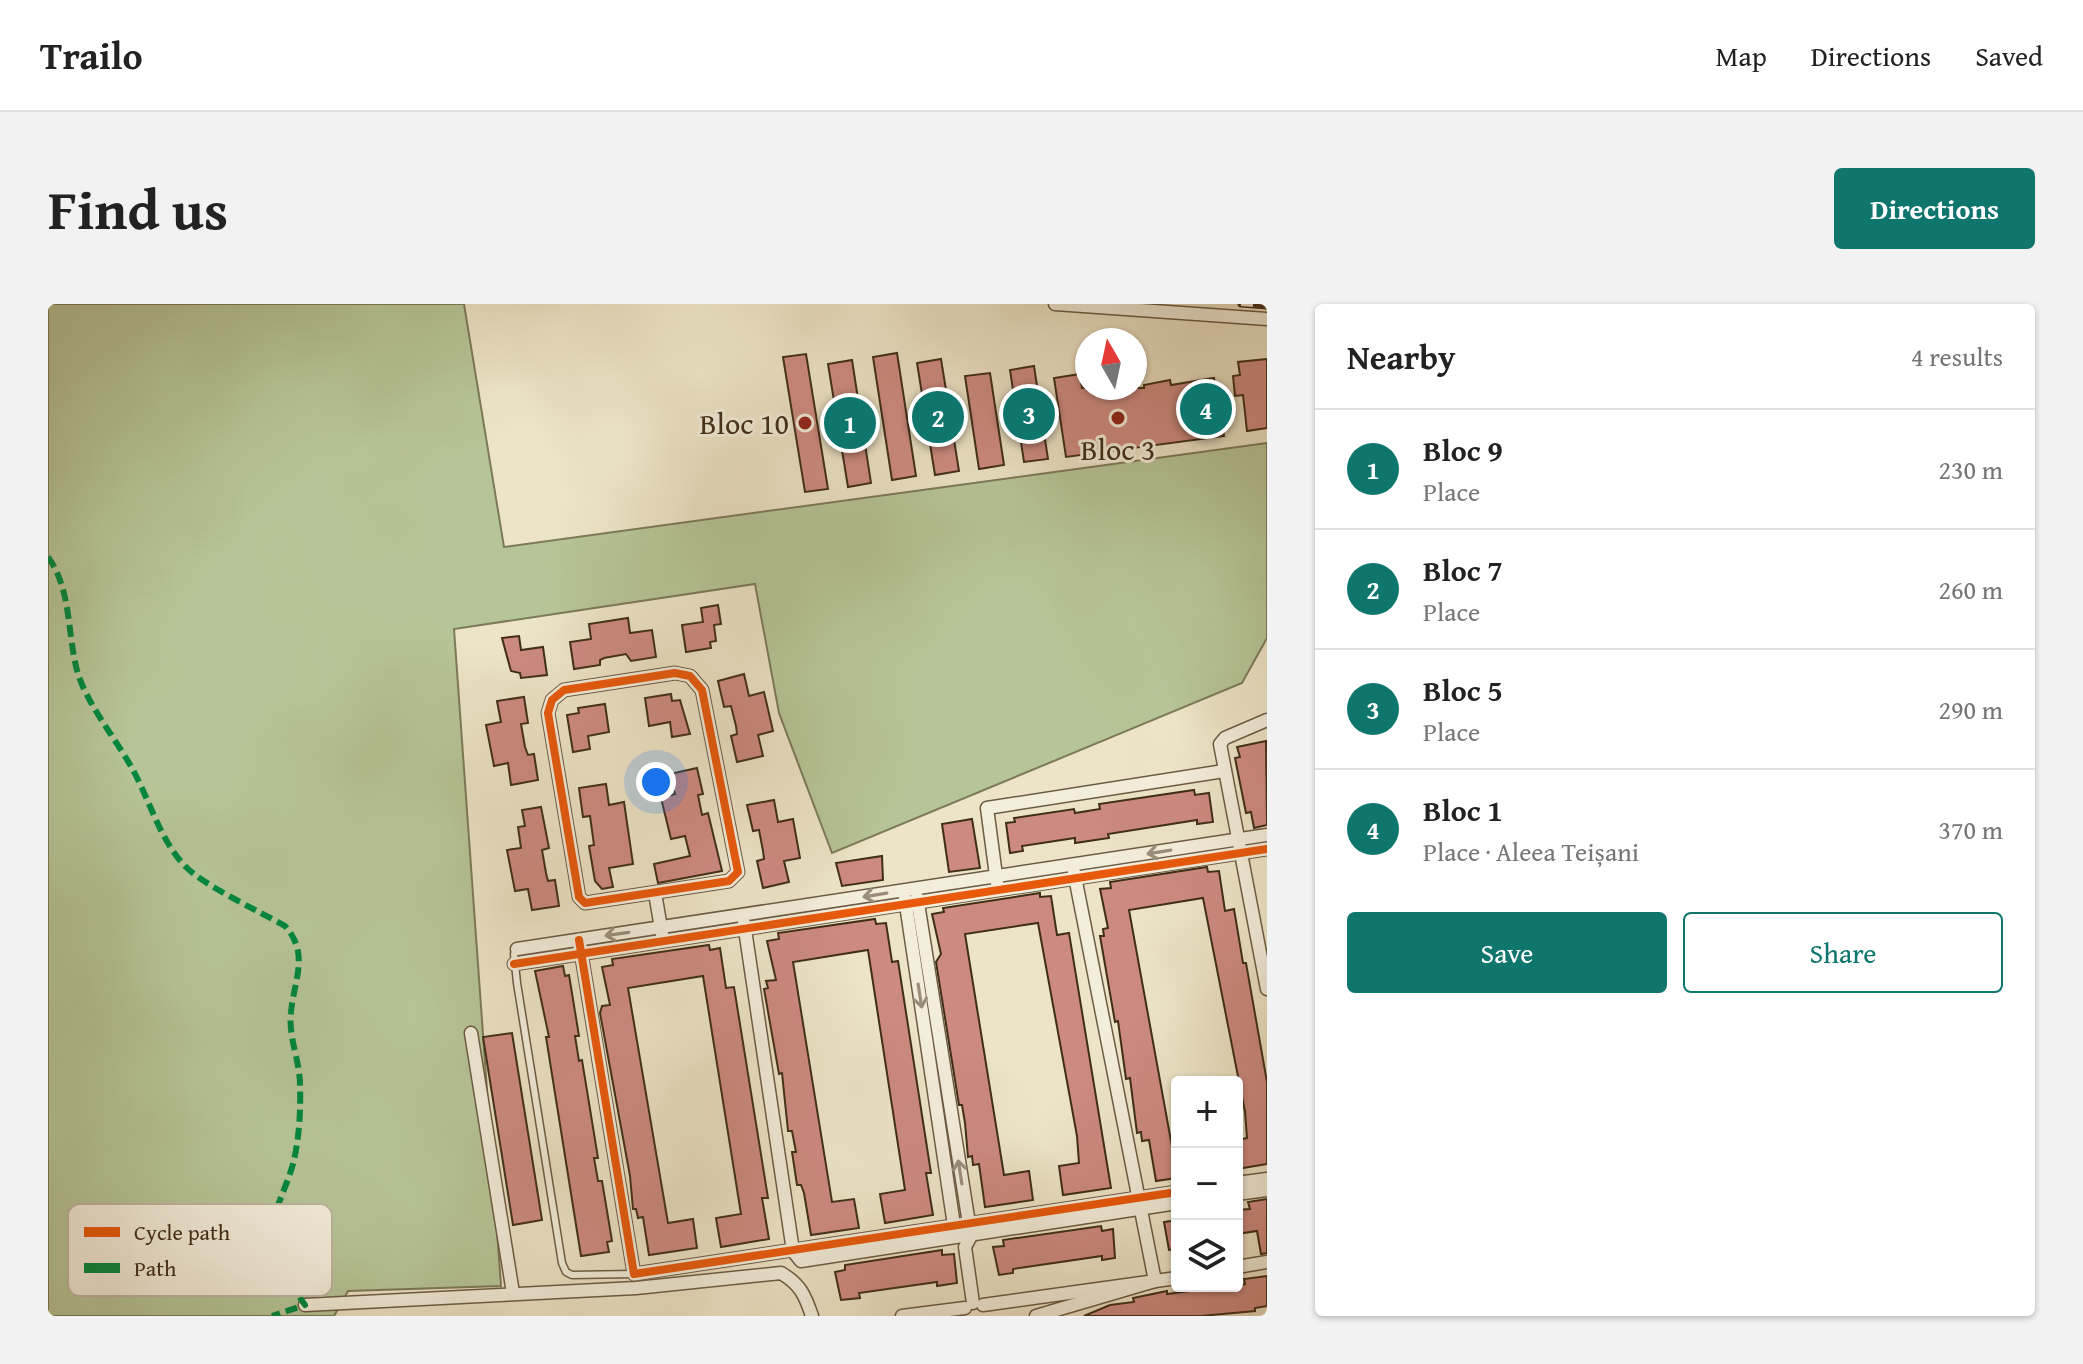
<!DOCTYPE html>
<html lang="en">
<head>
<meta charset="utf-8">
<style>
	:root { --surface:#fff; --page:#f2f2f2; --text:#222; --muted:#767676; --line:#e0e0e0; --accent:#0f766e }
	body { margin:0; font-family:"Gentium Book Plus",serif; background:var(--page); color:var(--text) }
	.controls { position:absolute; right:24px; bottom:24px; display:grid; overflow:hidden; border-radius:8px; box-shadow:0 2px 6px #0004 }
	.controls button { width:72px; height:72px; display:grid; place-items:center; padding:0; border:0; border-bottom:2px solid var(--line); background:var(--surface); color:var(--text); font:40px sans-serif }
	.compass { position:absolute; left:1027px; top:24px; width:72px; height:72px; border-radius:50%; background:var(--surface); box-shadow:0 2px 6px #0004; rotate:351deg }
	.you { position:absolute; left:608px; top:478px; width:28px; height:28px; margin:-20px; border:6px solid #fff; border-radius:50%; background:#1a73e8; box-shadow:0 0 0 12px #1a73e833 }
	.badge { display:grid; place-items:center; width:52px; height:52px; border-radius:50%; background:var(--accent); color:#fff; font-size:26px; font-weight:700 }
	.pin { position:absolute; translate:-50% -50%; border:4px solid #fff; box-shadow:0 2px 8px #0006 }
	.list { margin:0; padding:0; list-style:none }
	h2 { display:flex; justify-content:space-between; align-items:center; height:104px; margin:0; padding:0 32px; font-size:34px }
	h2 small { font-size:26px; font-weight:400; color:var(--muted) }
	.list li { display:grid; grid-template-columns:52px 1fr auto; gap:24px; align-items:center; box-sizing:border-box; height:120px; padding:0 32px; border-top:2px solid var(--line) }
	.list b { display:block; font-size:30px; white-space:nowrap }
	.list p { margin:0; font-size:26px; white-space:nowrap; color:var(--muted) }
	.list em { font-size:26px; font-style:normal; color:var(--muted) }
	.actions { display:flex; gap:16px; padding:24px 32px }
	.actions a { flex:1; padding:18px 0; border:2px solid var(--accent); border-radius:8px; text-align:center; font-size:28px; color:var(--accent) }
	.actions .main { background:var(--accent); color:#fff }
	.icon { flex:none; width:44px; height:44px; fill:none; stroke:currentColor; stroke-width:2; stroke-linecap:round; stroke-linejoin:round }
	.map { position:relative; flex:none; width:1219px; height:1012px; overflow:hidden; border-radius:8px }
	header { display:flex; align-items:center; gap:48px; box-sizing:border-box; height:112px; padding:0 40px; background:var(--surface); border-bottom:2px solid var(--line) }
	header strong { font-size:38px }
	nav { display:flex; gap:44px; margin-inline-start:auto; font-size:28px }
	.intro { display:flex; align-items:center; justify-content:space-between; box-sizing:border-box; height:192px; padding:0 48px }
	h1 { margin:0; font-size:56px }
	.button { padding:20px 36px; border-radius:8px; background:var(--accent); color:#fff; font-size:28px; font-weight:700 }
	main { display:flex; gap:48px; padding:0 48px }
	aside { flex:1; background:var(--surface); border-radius:8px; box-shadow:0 2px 6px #0004 }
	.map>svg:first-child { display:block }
	.green { fill:#b6c597; stroke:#7c7a58; stroke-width:2 }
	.building { fill:#cd8a80; stroke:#412e19; stroke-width:2 }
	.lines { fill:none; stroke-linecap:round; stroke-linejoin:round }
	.lane-casing { stroke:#6c5c44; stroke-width:9 }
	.street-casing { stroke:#6c5c44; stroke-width:15 }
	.lane { stroke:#f3eddb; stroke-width:6 }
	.street { stroke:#f3eddb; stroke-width:12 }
	.rail-casing { stroke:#412e19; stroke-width:7 }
	.rail { stroke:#f3eddb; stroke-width:4; stroke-dasharray:12; stroke-linecap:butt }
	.quiet { stroke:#00873e; stroke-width:6; stroke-dasharray:12 6; stroke-linecap:butt }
	.cycleway-casing { stroke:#f3eddb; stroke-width:13 }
	.cycleway { stroke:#e8590c; stroke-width:8 }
	.oneway { stroke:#9a8e7a }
	.poi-dot { fill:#8f2418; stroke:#f3eddb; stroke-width:3 }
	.labels { text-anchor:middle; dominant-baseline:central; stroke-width:6; stroke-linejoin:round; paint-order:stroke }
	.poi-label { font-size:30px; fill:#412e19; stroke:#f3eddb; text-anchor:end }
	.key { fill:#f3eddb; stroke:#beb4a1; stroke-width:2 }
	.key-label { font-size:22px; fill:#412e19 }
</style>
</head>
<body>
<header>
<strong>Trailo</strong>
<nav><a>Map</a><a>Directions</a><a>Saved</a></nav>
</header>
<div class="intro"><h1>Find us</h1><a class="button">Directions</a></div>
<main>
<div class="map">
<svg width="1219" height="1012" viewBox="0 0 1219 1012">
	<rect width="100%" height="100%" fill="#ede4c7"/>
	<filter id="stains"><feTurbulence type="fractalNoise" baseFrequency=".0025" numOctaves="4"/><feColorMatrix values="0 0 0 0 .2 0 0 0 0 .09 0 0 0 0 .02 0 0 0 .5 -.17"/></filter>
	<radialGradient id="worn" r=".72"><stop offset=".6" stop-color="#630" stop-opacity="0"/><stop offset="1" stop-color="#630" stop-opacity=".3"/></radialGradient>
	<!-- green -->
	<polygon class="green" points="0,0 416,0 456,243 1219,139 1219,334 1194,379 784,549 731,409 707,280 406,325 453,982 300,987 286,1012 0,1012"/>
	<!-- building -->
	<g class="building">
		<polygon points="849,49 868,172 844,176 825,53"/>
		<polygon points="758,50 780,185 757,188 735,53"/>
		<polygon points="893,55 911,167 887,171 869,59"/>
		<polygon points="1219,55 1219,124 1199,127 1195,91 1187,92 1185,72 1192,71 1190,58"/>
		<polygon points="804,56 823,179 800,183 780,60"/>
		<polygon points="986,62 1000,155 976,158 962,66"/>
		<polygon points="942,69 956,161 931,165 917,72"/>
		<polygon points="1032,70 1034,84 1096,84 1096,81 1122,76 1123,81 1166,74 1176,132 1018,153 1006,74"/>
		<polygon points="670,301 673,320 666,321 668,337 662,338 663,344 638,348 634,321 655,318 653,304"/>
		<polygon points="580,314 582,329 604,326 608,353 583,357 578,350 556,354 552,356 552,361 526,365 522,338 543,335 541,320"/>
		<polygon points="471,332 473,346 495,343 499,371 473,374 472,369 463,367 454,334"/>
		<polygon points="696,370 701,392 716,388 725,427 710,431 715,452 689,458 683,432 689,430 688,422 683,402 676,403 670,377"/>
		<polygon points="623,390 624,397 632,396 642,430 624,433 622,418 601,422 597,394"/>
		<polygon points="476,393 480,419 473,420 477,443 480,451 486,450 490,476 463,481 460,459 446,462 438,421 453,418 449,397"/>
		<polygon points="557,400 561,428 540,432 542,445 525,448 519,411 531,409 530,404"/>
		<polygon points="1218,437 1219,521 1206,524 1203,508 1198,509 1187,454 1192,453 1189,443"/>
		<polygon points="649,464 655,490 650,491 654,511 660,509 674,567 610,579 606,560 642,552 637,532 623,535 613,494 627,490 622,470"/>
		<polygon points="558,480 561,501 576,498 585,560 561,564 565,583 554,585 547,577 541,542 546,541 542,512 535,513 531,484"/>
		<polygon points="1146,486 1147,491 1161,489 1165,518 1149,520 1149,516 1060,530 1061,534 1027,539 1027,534 974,542 975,547 962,549 958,519 967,518 966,514 1026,505 1027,509 1052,505 1051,500"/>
		<polygon points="726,496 730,518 745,515 752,554 736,557 741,578 715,584 709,557 716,555 715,547 711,526 705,527 699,501"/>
		<polygon points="493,503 501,544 494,546 498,569 500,577 507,576 511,602 484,606 480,585 467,587 459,546 473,544 470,523 477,522 474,506"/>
		<polygon points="924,515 932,564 901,568 894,520"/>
		<polygon points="834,552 835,576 794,582 788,559"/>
		<polygon points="1159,563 1160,568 1171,567 1177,607 1186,605 1195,659 1198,659 1219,778 1219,860 1189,865 1189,836 1199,834 1197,808 1155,594 1081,606 1125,848 1129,848 1129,874 1108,877 1101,836 1094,837 1093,828 1089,829 1082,774 1078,775 1070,717 1067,718 1052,632 1056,632 1055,625 1060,624 1052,585 1063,584 1062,578"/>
		<polygon points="992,589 992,593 1003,592 1009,631 1021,629 1063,884 1015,891 1011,862 1031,859 1029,832 990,619 917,630 956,871 981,867 985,896 937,903 931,860 925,861 924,852 920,853 917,819 914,801 911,801 888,658 893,650 884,610 896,608 895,604"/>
		<polygon points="827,615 828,620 838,619 844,658 850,657 883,869 878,869 885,911 837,919 832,890 857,886 820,646 745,658 784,898 806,895 811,924 763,931 756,889 753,881 749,881 744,848 748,848 744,827 740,827 734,769 731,770 716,685 720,684 718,677 728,676 719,637 731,635 730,629"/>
		<polygon points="661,641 662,646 672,644 678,684 686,683 720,894 714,894 721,935 673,943 668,914 693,910 655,672 580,684 620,919 645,915 649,944 601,951 595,913 590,914 588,905 585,905 582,872 552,709 554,702 562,701 554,663 565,661 564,655"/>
		<polygon points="515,662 517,672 521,671 531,732 527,732 531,757 534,756 550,854 546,854 550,877 554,877 564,937 559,938 561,948 533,952 498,733 501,733 487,667"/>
		<polygon points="464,729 494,916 465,921 435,733"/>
		<polygon points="1219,895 1219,949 1213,950 1209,927 1189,930 1189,906 1202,905 1200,898"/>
		<polygon points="1129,916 1129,945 1121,946 1116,918"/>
		<polygon points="1053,922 1054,927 1065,925 1067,954 1054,956 1054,952 965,965 965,969 951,971 945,943 956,942 955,936"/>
		<polygon points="894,946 894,951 906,950 909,979 889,982 889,978 811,989 812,994 793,996 787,968 797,966 797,961"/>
		<polygon points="1219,972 1219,1002 1207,1004 1207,1007 1153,1012 1036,1012 1062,1001 1086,998 1085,994 1119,987 1119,990 1142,987 1141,982 1189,982 1197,980 1196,975"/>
	</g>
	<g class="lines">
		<!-- lane casing -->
		<g class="lane-casing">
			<polyline id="lane" points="469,645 466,650 469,679 514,959 518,968 524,971 585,970"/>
		</g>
		<!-- street casing -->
		<g class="street-casing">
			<g id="street">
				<polyline points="1007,0 1219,15"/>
				<polygon points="627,369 642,372 654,386 690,568 681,577 537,599 531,593 500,409 504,396 516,386"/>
				<polyline points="1219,416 1177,434 1172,440 1219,685"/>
				<polyline points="949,579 939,504 1176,467"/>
				<polyline points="607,589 614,630"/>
				<polyline points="869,593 923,932 917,943 925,999"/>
				<polyline points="857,594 907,928"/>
				<polyline points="696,619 745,947 753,957 1129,899"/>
				<polyline points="531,636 586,970 1129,888"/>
				<polyline points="469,645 1219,531"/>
				<polyline points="466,660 1219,545"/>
				<polyline points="423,729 465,989"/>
				<polyline points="1189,879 1219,875"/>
				<polyline points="1189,890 1219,886"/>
				<polyline points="1189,963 1219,958"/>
				<path d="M257,1001l331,-17 145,-15c19,11 24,22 31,43"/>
				<polyline points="935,1001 1129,974"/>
				<polyline points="854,1012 917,1004"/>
				<polyline points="988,1012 1107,977 1026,568"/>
			</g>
		</g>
		<!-- lane -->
		<use href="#lane" class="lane"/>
		<!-- street -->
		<use href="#street" class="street"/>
		<!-- rail casing -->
		<g class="rail-casing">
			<polyline id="rail" points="1193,0 1219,2"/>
		</g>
		<!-- rail -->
		<use href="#rail" class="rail"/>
		<!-- quiet -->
		<path class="quiet" d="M0,253c24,33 19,79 30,117 11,33 38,65 55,96 17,31 27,70 52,96 19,20 74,45 100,60 25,28 9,54 6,86 -3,25 9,49 9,73 1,24 -1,56 -7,79 -8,29 -24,51 -20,82 4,21 21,43 32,59l-33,11"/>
		<!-- cycleway casing -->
		<g class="cycleway-casing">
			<g id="cycleway">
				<polygon points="627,369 642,372 654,386 690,568 681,577 537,599 531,593 500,409 504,396 516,386"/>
				<polyline points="531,636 586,970 1129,888"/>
				<polyline points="466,660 1219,545"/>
			</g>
		</g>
		<!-- cycleway -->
		<use href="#cycleway" class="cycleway"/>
	</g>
	<!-- one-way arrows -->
	<defs><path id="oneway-shaft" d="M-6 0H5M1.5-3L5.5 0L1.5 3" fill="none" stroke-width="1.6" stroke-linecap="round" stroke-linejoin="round" transform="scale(2)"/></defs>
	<g class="oneway">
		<use href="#oneway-shaft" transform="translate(1111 548) rotate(171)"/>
		<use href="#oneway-shaft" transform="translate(827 591) rotate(171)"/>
		<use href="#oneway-shaft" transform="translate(569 630) rotate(172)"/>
		<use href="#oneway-shaft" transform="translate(872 692) rotate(81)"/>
		<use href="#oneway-shaft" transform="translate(912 868) rotate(-99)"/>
	</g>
	<!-- markers -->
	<g class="poi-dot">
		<circle cx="1070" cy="114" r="8"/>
		<circle cx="757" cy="119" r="8"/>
	</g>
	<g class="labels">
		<!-- poi labels -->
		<g class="poi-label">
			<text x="741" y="119">Bloc 10</text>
			<text x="1070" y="145" text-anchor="middle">Bloc 3</text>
		</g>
	</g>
	<!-- legend -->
	<rect x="20" y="900" width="264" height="92" rx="12" class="key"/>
	<rect x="36" y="923" width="36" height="10" fill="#e8590c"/>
	<rect x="36" y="959" width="36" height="10" fill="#00873e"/>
	<g class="key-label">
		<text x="86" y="936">Cycle path</text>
		<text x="86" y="972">Path</text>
	</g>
	<rect width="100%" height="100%" filter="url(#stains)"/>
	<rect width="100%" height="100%" fill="url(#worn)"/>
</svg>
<div class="controls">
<button>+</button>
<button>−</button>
<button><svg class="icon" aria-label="layers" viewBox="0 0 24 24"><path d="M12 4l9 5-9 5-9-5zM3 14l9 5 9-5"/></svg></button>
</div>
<svg class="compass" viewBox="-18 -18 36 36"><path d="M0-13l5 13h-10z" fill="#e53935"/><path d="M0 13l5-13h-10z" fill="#767676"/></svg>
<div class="you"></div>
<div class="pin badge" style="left:802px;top:119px">1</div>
<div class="pin badge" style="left:890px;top:113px">2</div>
<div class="pin badge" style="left:981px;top:110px">3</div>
<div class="pin badge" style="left:1158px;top:105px">4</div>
</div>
<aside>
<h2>Nearby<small>4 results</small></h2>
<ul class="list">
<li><span class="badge">1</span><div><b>Bloc 9</b><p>Place</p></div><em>230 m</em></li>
<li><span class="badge">2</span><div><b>Bloc 7</b><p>Place</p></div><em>260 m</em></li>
<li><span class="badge">3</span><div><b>Bloc 5</b><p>Place</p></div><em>290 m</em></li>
<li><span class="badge">4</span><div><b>Bloc 1</b><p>Place · Aleea Teișani</p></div><em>370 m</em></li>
</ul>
<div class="actions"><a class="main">Save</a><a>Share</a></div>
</aside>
</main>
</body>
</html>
